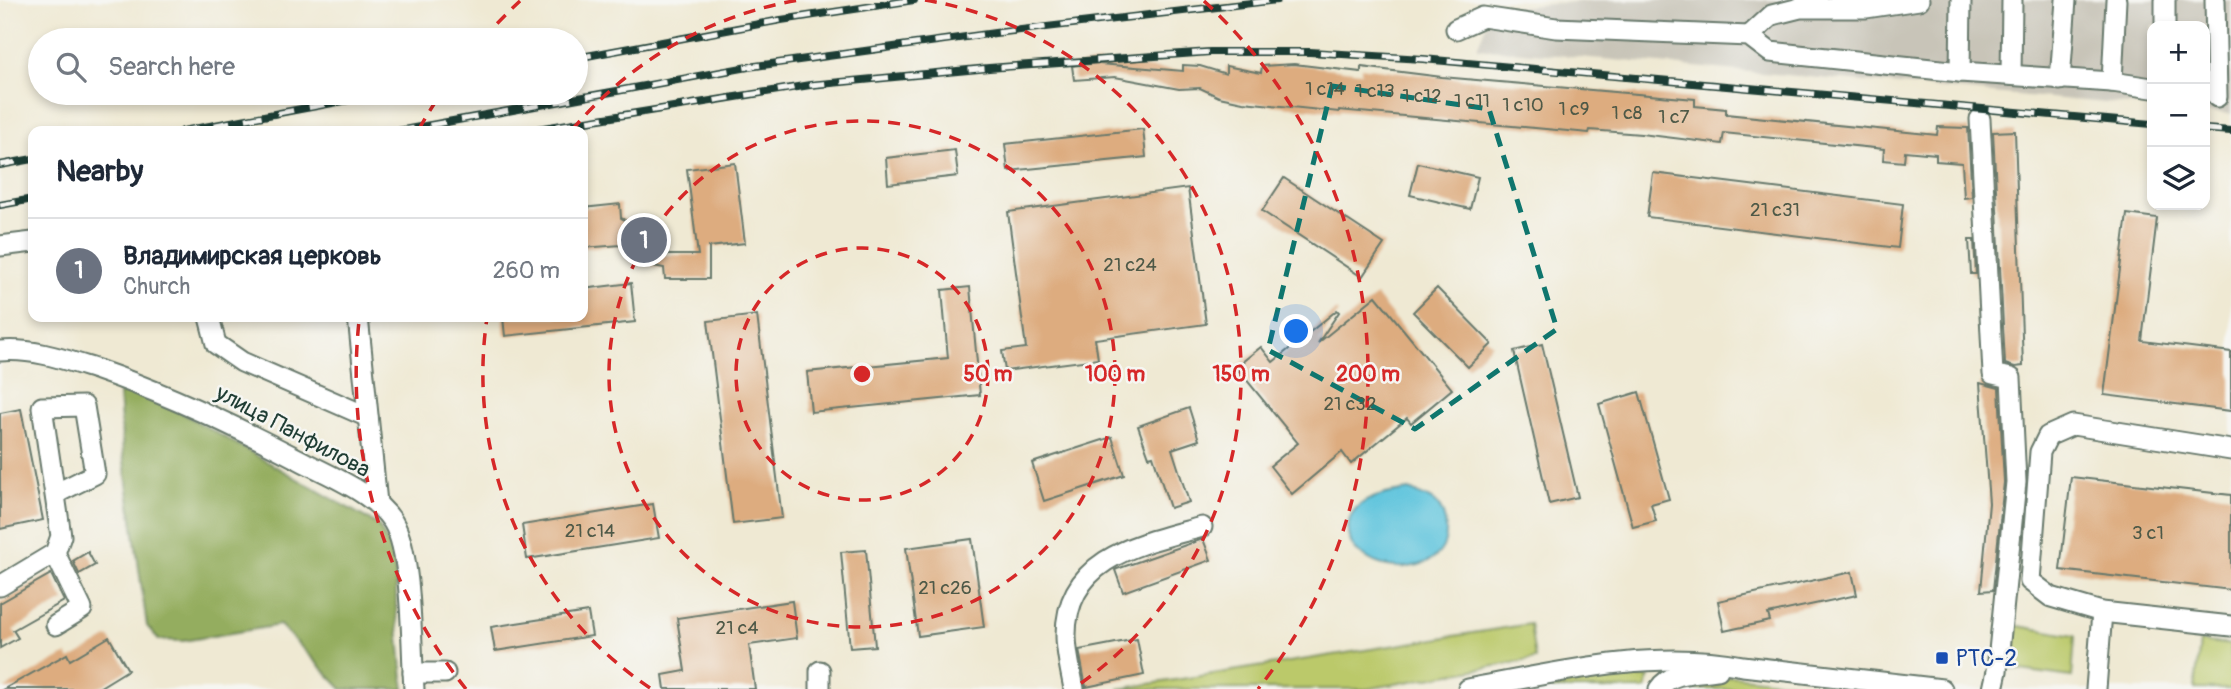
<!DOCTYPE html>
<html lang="en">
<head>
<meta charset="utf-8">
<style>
	:root { --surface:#fff; --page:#f2f2f3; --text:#1f2937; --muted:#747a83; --line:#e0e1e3; --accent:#b5179e }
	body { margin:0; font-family:Pangolin,sans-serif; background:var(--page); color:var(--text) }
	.controls { position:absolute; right:21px; top:21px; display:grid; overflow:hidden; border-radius:14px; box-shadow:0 4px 10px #0003 }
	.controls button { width:63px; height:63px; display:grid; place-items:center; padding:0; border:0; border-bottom:2px solid var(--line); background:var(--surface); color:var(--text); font:35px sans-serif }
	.you { position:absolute; left:1297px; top:332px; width:24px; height:24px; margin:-18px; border:5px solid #fff; border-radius:50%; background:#1a73e8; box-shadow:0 0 0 10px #1a73e833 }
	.badge { display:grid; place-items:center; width:46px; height:46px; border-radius:50%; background:var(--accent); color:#fff; font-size:23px; font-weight:700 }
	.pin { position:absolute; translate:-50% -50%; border:4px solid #fff; box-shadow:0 2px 7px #0006 }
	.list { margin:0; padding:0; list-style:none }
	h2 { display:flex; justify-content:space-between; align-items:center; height:91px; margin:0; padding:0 28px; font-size:30px }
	h2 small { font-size:23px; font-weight:400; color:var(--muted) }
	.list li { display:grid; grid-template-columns:46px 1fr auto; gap:21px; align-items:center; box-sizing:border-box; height:105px; padding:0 28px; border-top:2px solid var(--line) }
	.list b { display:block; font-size:26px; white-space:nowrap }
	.list p { margin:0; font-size:23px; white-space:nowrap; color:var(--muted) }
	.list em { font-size:23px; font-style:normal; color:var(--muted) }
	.icon { flex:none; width:38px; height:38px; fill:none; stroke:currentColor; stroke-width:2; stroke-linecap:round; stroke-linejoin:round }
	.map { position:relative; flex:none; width:2231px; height:689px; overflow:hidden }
	.search { position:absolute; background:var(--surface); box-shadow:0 4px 10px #0003; left:28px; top:28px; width:560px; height:77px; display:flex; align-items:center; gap:18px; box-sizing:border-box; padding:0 24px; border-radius:38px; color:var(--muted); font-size:26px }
	.panel { position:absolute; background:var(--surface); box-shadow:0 4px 10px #0003; left:28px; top:126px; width:560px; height:196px; border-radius:14px }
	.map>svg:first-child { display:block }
	.industrial { fill:#c8c4b8 }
	.green { fill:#bbc96b; stroke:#6d8350; stroke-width:2 }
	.forest { fill:#94ad5f; stroke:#5a754a; stroke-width:2 }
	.water { fill:#60c5dd; stroke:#408188; stroke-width:2 }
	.building { fill:#ddac7f }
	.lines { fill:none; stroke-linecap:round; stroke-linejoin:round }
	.minor-casing { stroke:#68796c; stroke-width:23 }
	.minor { stroke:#fff; stroke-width:19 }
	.rail-casing { stroke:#1f3d34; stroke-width:8 }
	.rail { stroke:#f6f6f2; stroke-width:5; stroke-dasharray:16; stroke-linecap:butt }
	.marked { fill:none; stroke:#0f766e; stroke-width:5; stroke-dasharray:14 9; stroke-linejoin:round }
	.ring { fill:none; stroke:#d62828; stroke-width:3.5; stroke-dasharray:12 9 }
	.transit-dot { fill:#1a4fb4; stroke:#f6f6f2; stroke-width:2.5 }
	.labels { text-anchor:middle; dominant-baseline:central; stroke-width:5; stroke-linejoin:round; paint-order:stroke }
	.number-label { font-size:19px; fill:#4e5947 }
	.street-label { font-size:23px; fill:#1f3d34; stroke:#f6f6f2 }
	.transit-label { font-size:23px; fill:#164399; stroke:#f6f6f2; text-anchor:start }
	.centre { fill:#d62828; stroke:#f6f6f2; stroke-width:3.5 }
	.ring-label { font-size:21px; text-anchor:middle; font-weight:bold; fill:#d62828; stroke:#f6f6f2; stroke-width:5; stroke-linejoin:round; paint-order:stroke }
</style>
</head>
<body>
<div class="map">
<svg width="2231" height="689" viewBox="0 0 2231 689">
	<rect width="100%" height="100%" fill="#f6f6f2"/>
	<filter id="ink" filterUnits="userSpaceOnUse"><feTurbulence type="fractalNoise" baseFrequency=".0143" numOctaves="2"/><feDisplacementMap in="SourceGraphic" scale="14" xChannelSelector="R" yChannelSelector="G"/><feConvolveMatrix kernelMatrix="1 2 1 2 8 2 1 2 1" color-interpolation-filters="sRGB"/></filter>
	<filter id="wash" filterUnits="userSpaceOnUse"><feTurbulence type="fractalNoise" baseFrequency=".00686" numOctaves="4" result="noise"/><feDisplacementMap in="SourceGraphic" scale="28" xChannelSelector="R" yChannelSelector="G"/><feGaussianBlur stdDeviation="1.57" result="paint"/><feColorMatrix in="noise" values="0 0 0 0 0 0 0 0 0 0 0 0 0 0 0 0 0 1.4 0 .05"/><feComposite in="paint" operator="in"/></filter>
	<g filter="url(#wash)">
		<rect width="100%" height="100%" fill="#efe9d3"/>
		<!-- industrial -->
		<polygon class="industrial" points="1596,0 2231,0 2231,114 2205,112 2205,26 2152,26 2152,107 1477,48 1492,9"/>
		<!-- green -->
		<g class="green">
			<polygon points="1530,624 1535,659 1367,689 1118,689"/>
			<polygon points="2007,624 2075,636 2072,677 2006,668"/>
			<polygon points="2200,641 2231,645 2231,689 2195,689"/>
			<polygon points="1734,676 1846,689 1683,689 1695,679"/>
			<polygon points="1649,677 1646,689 1552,689 1546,686 1602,679"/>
		</g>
		<!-- forest -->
		<polygon class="forest" points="134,393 180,412 378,525 392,550 396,576 396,606 404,689 342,689 280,625 183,641 159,640 147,626 123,454 119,394"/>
		<!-- water -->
		<path class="water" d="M1409,490c10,4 21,7 29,15 5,6 8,18 8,25 2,36 -42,43 -69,33 -6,-2 -13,-7 -19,-11 -6,-4 -8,-11 -9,-18 -6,-34 35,-41 60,-44z"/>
		<g id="blocks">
			<!-- building -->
			<g class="building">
				<polygon points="1100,62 1100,64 1183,71 1183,65 1200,66 1226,74 1226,66 1261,73 1262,66 1294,64 1361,72 1361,67 1442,77 1695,99 1695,106 1726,109 1726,114 1937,135 1938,127 1968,128 1972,197 1964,198 1962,163 1936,161 1936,154 1905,151 1904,162 1883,160 1884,149 1724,133 1722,144 1641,134 1590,130 1589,133 1339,110 1339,112 1243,102 1219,97 1200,88 1179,89 1115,77 1074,80 1072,66"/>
				<polygon points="1143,129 1146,157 1008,171 1005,144"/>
				<polygon points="2015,131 2023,366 2015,367 2005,364 1993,132"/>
				<polygon points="955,150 958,176 888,184 886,158"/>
				<polygon points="735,163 745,243 709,247 709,279 665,279 664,268 633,262 621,245 583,248 583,208 620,204 621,218 643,230 650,219 664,227 657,239 662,242 654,255 698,255 687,169"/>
				<polygon points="1418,163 1478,177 1470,209 1410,195"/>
				<polygon points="1653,173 1903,204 1898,248 1647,217"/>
				<polygon points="1284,178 1384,244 1362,277 1262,211"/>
				<polygon points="1188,188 1206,324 1095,339 1098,359 1005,371 1002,351 1026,348 1008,212"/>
				<polygon points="2127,214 2157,218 2142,341 2231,352 2231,411 2104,395"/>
				<polygon points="1969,240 1974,240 1976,274 1971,274"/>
				<polygon points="631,283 635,322 505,336 503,317 583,317 583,289"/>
				<polygon points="970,287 980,395 811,412 807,372 948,358 942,290"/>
				<polygon points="1437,288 1492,344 1468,367 1413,312"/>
				<polygon points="1376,296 1452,389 1411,423 1407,418 1351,464 1342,452 1292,494 1270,466 1298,443 1236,367 1261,347 1273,362 1337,310 1339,312 1318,343"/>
				<polygon points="757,315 782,518 733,524 708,321"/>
				<polygon points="1542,344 1578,497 1549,504 1514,351"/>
				<polygon points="1980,383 1999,388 2004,482 1993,590 1981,591 1989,503"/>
				<polygon points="1639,392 1669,499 1651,504 1656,521 1633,527 1599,404"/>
				<polygon points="1189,408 1199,440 1172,449 1189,502 1170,508 1153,456 1149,457 1138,426"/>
				<polygon points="21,409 43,520 0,529 0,413"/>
				<polygon points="1112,437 1124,475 1044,501 1032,463"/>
				<polygon points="2071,477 2231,495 2231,590 2060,570"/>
				<polygon points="653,504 659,538 527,559 522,525"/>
				<polygon points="972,539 984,627 918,636 906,548"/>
				<polygon points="1203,539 1211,560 1123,592 1115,570 1117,569"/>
				<polygon points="866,550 875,646 850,648 841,552"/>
				<polygon points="88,552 95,565 79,574 73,561"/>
				<polygon points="1852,572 1857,595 1768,614 1770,621 1724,631 1718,601"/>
				<polygon points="51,574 64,601 13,630 18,638 0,648 0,603"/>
				<polygon points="792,601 797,638 749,645 755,689 665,689 663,675 685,671 677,618"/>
				<polygon points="588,612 592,636 495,651 491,627"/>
				<polygon points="109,637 128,670 97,689 4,689 67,654 70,660"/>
				<polygon points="1137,639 1144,675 1086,687 1079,650"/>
			</g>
		</g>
	</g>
	<g filter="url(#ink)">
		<use href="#blocks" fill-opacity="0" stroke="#68796c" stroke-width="2"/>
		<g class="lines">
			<!-- minor casing -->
			<g class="minor-casing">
				<g id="minor">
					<polyline points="2215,0 2217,97"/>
					<polyline points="2165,26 2165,0"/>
					<polyline points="1456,29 1483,17 1556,28 1749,36 1770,52 1960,72 2112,82 2152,88"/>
					<polyline points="1749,36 1772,15 1800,8 1866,8 1919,0"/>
					<polyline points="1960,72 1961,0"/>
					<polyline points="2011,75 2012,0"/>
					<polyline points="2060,80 2066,0"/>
					<polyline points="2112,82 2116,0"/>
					<polyline points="1980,119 1993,374 2011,378 2016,482 1997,671 1993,689"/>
					<polyline points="0,246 33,242"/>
					<polyline points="209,317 216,344 242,362 368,417"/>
					<polyline points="358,317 377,503"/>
					<path d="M0,351c34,-3 66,9 98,19 70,24 133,54 198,88 30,16 79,35 97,64 20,33 18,126 21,167"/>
					<polyline points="2231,450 2073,425 2048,436 2040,452 2030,581 2051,597 2102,612 2231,626"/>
					<polyline points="55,553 82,609 56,625"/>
					<polyline points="0,586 55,553 61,536 42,407 84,406 95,474 55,494"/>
					<polyline points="413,673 445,673"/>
					<polyline points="820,689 820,671"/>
					<path d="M1074,689c-3,-17 -8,-36 -8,-54 0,-79 77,-92 136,-108"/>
					<path d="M1468,689c90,-17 184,-40 275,-23l199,23"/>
					<path d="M1659,689c11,-18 41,-16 59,-19"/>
					<polyline points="2096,689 2102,612"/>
				</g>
			</g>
			<!-- minor -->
			<use href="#minor" class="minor"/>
			<!-- rail casing -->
			<g class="rail-casing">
				<g id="rail">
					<polyline points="576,58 781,20 914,0"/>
					<polyline points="2205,129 2231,131"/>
					<polyline points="183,131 386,93"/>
					<polyline points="398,131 748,67 995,33 1277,0"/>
					<polyline points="525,131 810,85 989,68 1210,52 1310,52 1423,59 2152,124"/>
					<polyline points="0,165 33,159"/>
					<polyline points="0,205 33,199"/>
				</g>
			</g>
			<!-- rail -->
			<use href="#rail" class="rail"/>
		</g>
	</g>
	<!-- marked area -->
	<path class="marked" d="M1332,86l157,23 68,220 -142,100 -147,-79z"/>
	<!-- distance rings -->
	<g class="ring">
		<circle cx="862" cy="374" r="126"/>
		<circle cx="862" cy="374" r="253"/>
		<path d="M650 688A379 379 0 0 1 487 318M572 130A379 379 0 0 1 799 0M925 0A379 379 0 0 1 1074 688"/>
		<path d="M466 689A506 506 0 0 1 359 321M419 129A506 506 0 0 1 440 95M483 39A506 506 0 0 1 520 1M1204 1A506 506 0 0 1 1258 689"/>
	</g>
	<!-- markers -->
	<rect class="transit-dot" x="1935" y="651" width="14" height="14" rx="3.5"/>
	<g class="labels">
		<!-- number labels -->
		<g class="number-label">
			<text x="1325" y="89">1 с14</text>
			<text x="1375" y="91">1 с13</text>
			<text x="1422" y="96">1 с12</text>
			<text x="1472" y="101">1 с11</text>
			<text x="1523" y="105">1 с10</text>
			<text x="1574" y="109">1 с9</text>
			<text x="1627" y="113">1 с8</text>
			<text x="1674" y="117">1 с7</text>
			<text x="1775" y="210">21 с31</text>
			<text x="1130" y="265">21 с24</text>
			<text x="1350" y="404">21 с32</text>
			<text x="590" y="531">21 с14</text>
			<text x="2148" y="533">3 с1</text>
			<text x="945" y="588">21 с26</text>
			<text x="737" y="628">21 с4</text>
		</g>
		<!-- street labels -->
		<g class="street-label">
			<text transform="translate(293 431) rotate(28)">улица Панфилова</text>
		</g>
		<!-- transit labels -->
		<g class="transit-label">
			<text x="1956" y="658">РТС-2</text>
		</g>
	</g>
	<circle cx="862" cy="374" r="10" class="centre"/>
	<g class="ring-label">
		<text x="988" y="381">50 m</text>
		<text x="1115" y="381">100 m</text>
		<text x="1241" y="381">150 m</text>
		<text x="1368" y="381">200 m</text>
	</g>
</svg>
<div class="controls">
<button>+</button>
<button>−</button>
<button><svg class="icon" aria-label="layers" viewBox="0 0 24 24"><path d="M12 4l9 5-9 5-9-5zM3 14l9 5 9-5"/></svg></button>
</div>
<div class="you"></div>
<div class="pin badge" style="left:644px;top:240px;background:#6b7280">1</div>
<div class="search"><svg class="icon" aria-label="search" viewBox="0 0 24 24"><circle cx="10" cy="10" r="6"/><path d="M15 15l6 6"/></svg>Search here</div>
<section class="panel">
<h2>Nearby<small></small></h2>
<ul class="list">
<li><span class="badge" style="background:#6b7280">1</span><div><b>Владимирская церковь</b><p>Church</p></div><em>260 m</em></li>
</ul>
</section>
</div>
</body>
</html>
